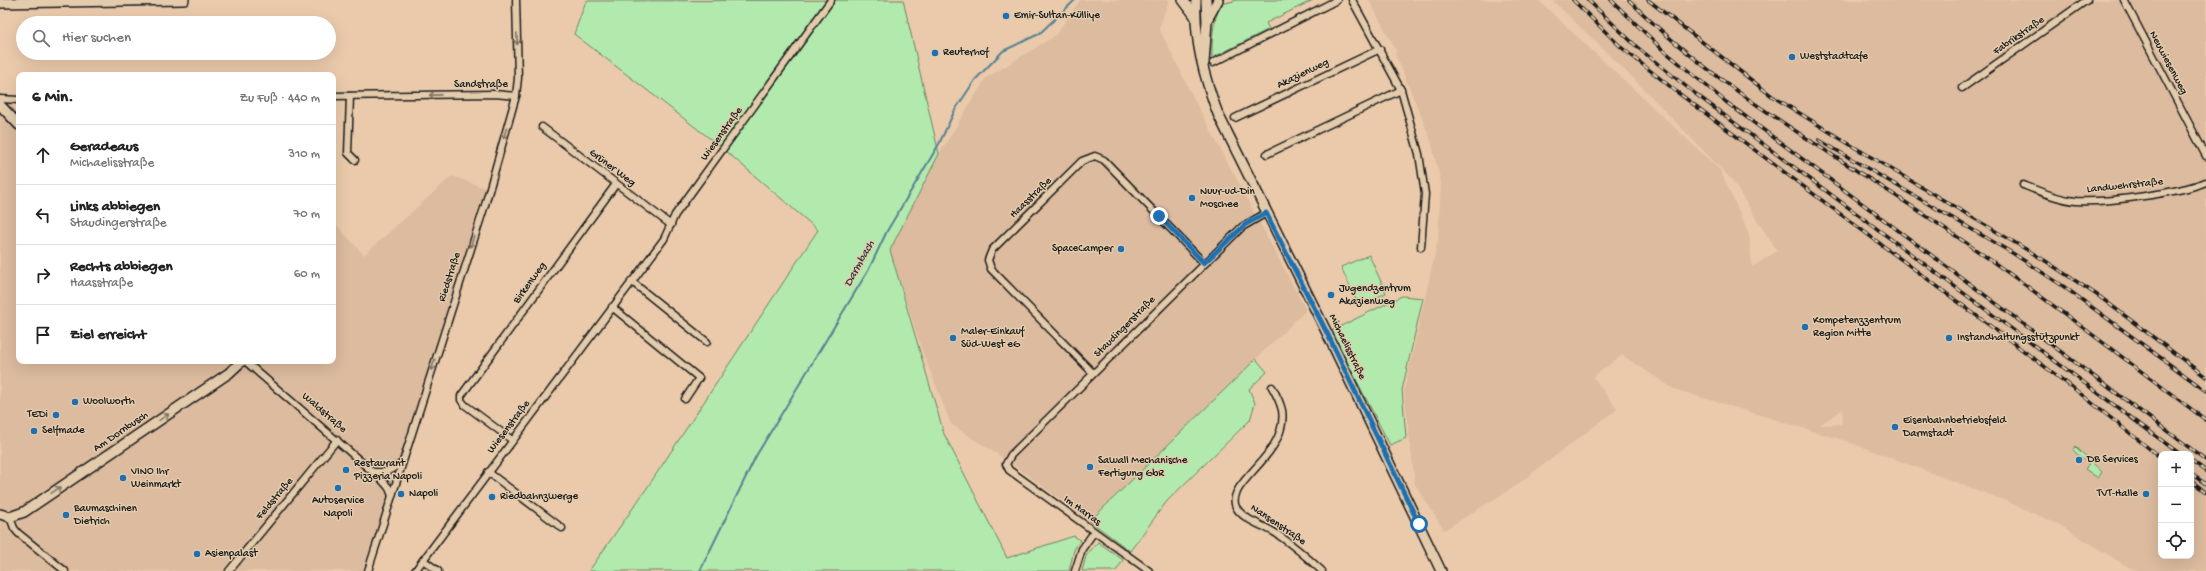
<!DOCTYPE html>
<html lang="de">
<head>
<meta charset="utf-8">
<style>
	:root { --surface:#fff; --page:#f6f6f6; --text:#222; --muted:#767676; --line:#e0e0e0 }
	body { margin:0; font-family:"Gochi Hand",sans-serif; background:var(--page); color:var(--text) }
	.controls { position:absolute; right:12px; bottom:12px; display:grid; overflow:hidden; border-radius:8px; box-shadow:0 4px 16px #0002 }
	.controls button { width:36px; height:36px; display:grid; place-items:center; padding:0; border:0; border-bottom:1px solid var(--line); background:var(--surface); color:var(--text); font:20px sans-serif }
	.stop { position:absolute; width:12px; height:12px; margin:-9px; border:3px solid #1f6fb2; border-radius:50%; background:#fff }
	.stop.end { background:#1f6fb2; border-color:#fff; box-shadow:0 1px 4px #0008 }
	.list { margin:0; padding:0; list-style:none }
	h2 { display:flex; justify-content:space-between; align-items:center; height:52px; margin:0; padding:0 16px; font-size:17px }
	h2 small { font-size:13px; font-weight:400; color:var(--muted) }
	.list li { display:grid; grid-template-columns:26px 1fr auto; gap:12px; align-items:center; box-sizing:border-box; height:60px; padding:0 16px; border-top:1px solid var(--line) }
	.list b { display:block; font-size:15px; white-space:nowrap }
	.list p { margin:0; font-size:13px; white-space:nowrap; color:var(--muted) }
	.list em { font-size:13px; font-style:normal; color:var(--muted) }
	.icon { flex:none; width:22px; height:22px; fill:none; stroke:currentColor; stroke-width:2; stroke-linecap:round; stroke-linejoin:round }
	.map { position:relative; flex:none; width:2206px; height:571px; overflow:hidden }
	.search { position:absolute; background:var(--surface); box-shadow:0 4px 16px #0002; left:16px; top:16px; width:320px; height:44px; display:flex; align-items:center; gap:10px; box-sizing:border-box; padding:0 14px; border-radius:22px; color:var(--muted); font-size:15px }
	.panel { position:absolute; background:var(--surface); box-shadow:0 4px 16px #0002; left:16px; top:72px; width:320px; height:292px; border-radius:8px }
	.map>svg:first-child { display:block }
	.built { fill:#dcbb9e; fill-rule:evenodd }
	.green { fill:#b2eaae; stroke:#678365 }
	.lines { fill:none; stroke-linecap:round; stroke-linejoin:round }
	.stream { stroke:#578292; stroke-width:2 }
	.street-casing { stroke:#1c1c1c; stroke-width:9 }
	.secondary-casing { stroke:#1c1c1c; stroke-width:12 }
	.street { stroke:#e3cbac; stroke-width:6 }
	.secondary { stroke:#e3cbac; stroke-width:9 }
	.rail-casing { stroke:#1c1c1c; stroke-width:3.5 }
	.rail { stroke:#e3cbac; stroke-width:2; stroke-dasharray:6; stroke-linecap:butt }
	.oneway { stroke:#807464 }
	.route { stroke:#1f6fb2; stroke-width:5 }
	.poi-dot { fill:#1f6fb2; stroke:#e3cbac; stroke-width:1.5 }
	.labels { text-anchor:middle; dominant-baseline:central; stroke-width:3; stroke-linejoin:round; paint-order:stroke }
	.poi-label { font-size:11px; fill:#1c1c1c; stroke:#e3cbac; text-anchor:start }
	.street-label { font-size:11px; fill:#1c1c1c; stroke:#e3cbac }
	.water-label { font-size:12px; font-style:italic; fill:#303e43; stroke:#e3cbac }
</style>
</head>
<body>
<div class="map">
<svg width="2206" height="571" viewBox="0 0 2206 571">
	<rect width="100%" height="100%" fill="#eacaab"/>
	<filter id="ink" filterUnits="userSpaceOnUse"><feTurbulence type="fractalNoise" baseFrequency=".025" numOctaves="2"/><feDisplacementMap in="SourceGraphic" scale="8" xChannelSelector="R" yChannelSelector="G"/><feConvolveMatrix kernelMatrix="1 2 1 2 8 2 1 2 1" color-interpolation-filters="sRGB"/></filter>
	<g filter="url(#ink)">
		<!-- built -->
		<g class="built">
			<polygon points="1080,0 1169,0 1159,28 1196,103 1306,310 1090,521 1018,468 951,424 922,350 890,250 939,154 986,78 1055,36"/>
			<path d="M1369,0h169l182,170 29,64 3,33 25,-16 -46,-72 -98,-101 -81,-78h654v571h-71l-75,-46 -56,-25 -158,-59 -172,-52 -52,-34 -29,22 24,32 -103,78 -70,43 -29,-46 -11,-93 34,-151 3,-57 -10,-43 -36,-87 2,-1zM1843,409l-1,15 -22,1 1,-1zM2161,454h30v102h-30z"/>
			<polygon points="0,92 19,113 19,361 333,361 333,221 364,255 452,176 485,188 364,571 0,571"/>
		</g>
		<!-- green -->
		<g class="green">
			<polygon points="903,0 939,154 890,250 944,434 1007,558 1074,536 1080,540 1074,550 1069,571 589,571 647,488 818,230 721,147 574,34 586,1"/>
			<path d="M1237,0h76l-47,23 3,6 -57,29c0,-18 0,-38 10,-54z"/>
			<polygon points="1369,255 1386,293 1359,306 1341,267"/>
			<polygon points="1402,296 1423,298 1402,390 1406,438 1390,445 1331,331"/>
			<polygon points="1256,359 1267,372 1249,389 1255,403 1250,420 1167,501 1130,551 1090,521"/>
			<polygon points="2076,447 2102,472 2098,478 2085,469 2089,465 2073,450"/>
			<polygon points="1098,542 1123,560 1116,571 1082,571 1086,556"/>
		</g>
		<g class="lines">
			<!-- stream -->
			<polyline class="stream" points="700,571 756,456 869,269 887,231 939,144 955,110 975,80 1003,51 1039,34 1075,0"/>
			<!-- street casing -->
			<g class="street-casing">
				<g id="street">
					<polyline points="1352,0 1401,90 1419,154 1425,194 1421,247"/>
					<polyline points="2124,0 2206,156"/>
					<polyline points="1213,63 1337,0"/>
					<polyline points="1962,88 2087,0"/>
					<polyline points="333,96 495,94 516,96"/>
					<polyline points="350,96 348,153 355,160"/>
					<polyline points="0,99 19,100"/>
					<polyline points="1235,118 1380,49"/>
					<polyline points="542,127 671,225"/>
					<polyline points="1267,154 1401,90"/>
					<path d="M2023,185c18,7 35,14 53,16 30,2 103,-8 130,-19"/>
					<polyline points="631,281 707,342"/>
					<polyline points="612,307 699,378 685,399"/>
					<polyline points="245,361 381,479 389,488 392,496"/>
					<polyline points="1093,373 991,269 988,260 992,250 999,243 1082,161 1095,156 1104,160 1204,263"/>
					<path d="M1272,387c4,7 8,15 10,23 7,45 -58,73 -46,97 7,13 29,19 41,27 16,11 31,24 45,37"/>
					<polyline points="512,440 465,405 461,400 461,396 616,184"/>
					<polyline points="374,472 386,472 401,464"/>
					<polyline points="488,472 562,528"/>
					<polyline points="10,517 14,528 18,533 65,571"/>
					<polyline points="423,560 438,571"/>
					<polyline points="229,571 337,440"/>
					<polyline points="368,571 485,205 516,96 518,78 516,0"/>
					<polyline points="415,571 664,239 675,215 831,0"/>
					<polyline points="1075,571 1082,549 1094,532"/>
					<polyline points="1149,571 1009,470 1006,464 1011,455 1242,227 1266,213"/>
				</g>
			</g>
			<!-- secondary casing -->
			<g class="secondary-casing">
				<g id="secondary">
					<polyline points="1183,0 1195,16"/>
					<path d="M1196,0c-2,40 8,77 22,114l109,219 114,238"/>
					<polyline points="0,3 184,0"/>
					<polyline points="1208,18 1218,0"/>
					<polyline points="1204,63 1207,21 1206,0"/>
					<polyline points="0,105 19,125"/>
					<polyline points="0,514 10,517 24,512 229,373 242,361"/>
				</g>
			</g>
			<!-- street -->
			<use href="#street" class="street"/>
			<!-- secondary -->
			<use href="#secondary" class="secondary"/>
			<!-- rail casing -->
			<g class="rail-casing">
				<g id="rail">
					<polyline points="1573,0 1622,48 1677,92 2072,387 2161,458"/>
					<polyline points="1588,0 1637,47 1693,92 2180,454"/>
					<polyline points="1611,0 1662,49 1726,102 2206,460"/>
					<path d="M1629,0c88,89 199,150 302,219 94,63 184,133 275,201"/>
					<polyline points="1648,0 1772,96 1849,144 2044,260 2100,297 2206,377"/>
					<polyline points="1819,140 2014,254 2063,286 2206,391"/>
					<polyline points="2191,460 2206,471"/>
					<polyline points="2191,474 2206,484"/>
					<polyline points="2191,481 2206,492"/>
				</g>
			</g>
			<!-- rail -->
			<use href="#rail" class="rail"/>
		</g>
		<!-- one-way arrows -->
		<defs><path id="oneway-shaft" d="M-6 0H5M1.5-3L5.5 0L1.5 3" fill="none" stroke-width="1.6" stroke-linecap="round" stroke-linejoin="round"/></defs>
		<g class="oneway">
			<use href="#oneway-shaft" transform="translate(517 39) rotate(88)"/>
			<use href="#oneway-shaft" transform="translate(435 95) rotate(179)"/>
			<use href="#oneway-shaft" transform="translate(505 133) rotate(106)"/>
			<use href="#oneway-shaft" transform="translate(472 242) rotate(108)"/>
			<use href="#oneway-shaft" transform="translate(433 365) rotate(108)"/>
			<use href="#oneway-shaft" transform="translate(164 417) rotate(-34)"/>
			<use href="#oneway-shaft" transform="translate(56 490) rotate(-34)"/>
		</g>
	</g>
	<g class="lines" filter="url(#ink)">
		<!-- route -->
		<polyline class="route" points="1159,216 1204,263 1246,224 1266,213 1327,333 1419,524"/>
	</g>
	<!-- markers -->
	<g class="poi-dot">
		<circle cx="1006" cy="16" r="4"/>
		<circle cx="935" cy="53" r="4"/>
		<circle cx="1792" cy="57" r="4"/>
		<circle cx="1192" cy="198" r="4"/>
		<circle cx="1121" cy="249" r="4"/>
		<circle cx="1331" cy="295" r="4"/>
		<circle cx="1805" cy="327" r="4"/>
		<circle cx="953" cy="338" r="4"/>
		<circle cx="1949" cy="338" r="4"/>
		<circle cx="75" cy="402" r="4"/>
		<circle cx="56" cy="415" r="4"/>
		<circle cx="1895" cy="427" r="4"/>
		<circle cx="34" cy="431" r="4"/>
		<circle cx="2079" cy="460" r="4"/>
		<circle cx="1090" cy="467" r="4"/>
		<circle cx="346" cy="470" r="4"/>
		<circle cx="123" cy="478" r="4"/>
		<circle cx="338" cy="488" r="4"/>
		<circle cx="401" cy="494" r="4"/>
		<circle cx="2146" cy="494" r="4"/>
		<circle cx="492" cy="497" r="4"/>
		<circle cx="66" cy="515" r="4"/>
		<circle cx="197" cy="554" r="4"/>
	</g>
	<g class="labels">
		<!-- poi labels -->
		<g class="poi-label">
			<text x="1014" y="16">Emir-Sultan-Külliye</text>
			<text x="943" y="53">Reuterhof</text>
			<text x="1800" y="57">Weststadtcafe</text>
			<text x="1200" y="192">Nuur-ud-Din<tspan x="1200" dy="13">Moschee</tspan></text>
			<text x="1113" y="249" text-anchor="end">SpaceCamper</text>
			<text x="1339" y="289">Jugendzentrum<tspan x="1339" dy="13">Akazienweg</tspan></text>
			<text x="1813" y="321">Kompetenzzentrum<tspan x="1813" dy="13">Region Mitte</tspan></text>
			<text x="961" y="332">Maler-Einkauf<tspan x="961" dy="13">Süd-West eG</tspan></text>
			<text x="1957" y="338">Instandhaltungsstützpunkt</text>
			<text x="83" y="402">Woolworth</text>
			<text x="48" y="415" text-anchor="end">TEDi</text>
			<text x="1903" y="421">Eisenbahnbetriebsfeld<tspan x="1903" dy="13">Darmstadt</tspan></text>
			<text x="42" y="431">Selfmade</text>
			<text x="2087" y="460">DB Services</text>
			<text x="1098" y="461">Sawall Mechanische<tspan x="1098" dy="13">Fertigung GbR</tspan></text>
			<text x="354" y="464">Restaurant<tspan x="354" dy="13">Pizzeria Napoli</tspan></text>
			<text x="131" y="472">VINO Ihr<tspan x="131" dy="13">Weinmarkt</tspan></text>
			<text x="409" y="494">Napoli</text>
			<text x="2138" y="494" text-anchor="end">TVT-Halle</text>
			<text x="500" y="497">Riedbahnzwerge</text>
			<text x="338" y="501" text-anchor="middle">Autoservice<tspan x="338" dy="13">Napoli</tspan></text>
			<text x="74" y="509">Baumaschinen<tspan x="74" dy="13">Dietrich</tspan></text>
			<text x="205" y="554">Asienpalast</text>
		</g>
		<!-- street labels -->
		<g class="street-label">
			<text transform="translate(2019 36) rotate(-35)">Fabrikstraße</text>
			<text transform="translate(2168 63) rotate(62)">Neuwiesenweg</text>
			<text transform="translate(1303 74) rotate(-26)">Akazienweg</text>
			<text x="481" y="85">Sandstraße</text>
			<text transform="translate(722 134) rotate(-54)">Wiesenstraße</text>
			<text transform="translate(612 168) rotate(37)">Grüner Weg</text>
			<text transform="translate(2125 186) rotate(-6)">Landwehrstraße</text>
			<text transform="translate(1031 198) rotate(-44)">Haasstraße</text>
			<text transform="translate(450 277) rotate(-72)">Riedstraße</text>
			<text transform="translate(530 283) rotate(-54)">Birkenweg</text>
			<text transform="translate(1125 327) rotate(-45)">Staudingerstraße</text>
			<text transform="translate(1347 347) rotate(64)">Michaelisstraße</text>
			<text transform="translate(324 413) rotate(41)">Waldstraße</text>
			<text transform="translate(509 427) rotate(-53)">Wiesenstraße</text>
			<text transform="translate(121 432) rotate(-34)">Am Dornbusch</text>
			<text transform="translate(275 499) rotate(-50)">Feldstraße</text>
			<text transform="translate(1082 511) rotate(36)">Im Harras</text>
			<text transform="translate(1278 525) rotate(34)">Nansenstraße</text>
		</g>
		<!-- water labels -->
		<g class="water-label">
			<text transform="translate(860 264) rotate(-61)">Darmbach</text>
		</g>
	</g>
</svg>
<div class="controls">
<button>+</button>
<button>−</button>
<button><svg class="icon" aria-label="locate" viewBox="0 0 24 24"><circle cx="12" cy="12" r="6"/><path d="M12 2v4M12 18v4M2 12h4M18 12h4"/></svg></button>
</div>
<div class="stop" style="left:1419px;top:524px"></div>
<div class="stop end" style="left:1159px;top:216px"></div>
<div class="search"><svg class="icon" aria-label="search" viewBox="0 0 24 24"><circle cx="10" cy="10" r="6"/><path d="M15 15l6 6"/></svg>Hier suchen</div>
<section class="panel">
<h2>6 Min.<small>Zu Fuß · 440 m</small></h2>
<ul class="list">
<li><svg class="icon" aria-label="ahead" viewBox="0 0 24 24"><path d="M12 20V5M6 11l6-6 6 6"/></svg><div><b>Geradeaus</b><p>Michaelisstraße</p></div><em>310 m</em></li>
<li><svg class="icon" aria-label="left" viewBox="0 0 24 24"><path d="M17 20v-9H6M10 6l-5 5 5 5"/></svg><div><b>Links abbiegen</b><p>Staudingerstraße</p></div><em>70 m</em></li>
<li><svg class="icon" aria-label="right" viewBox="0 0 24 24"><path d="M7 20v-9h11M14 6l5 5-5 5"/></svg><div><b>Rechts abbiegen</b><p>Haasstraße</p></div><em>60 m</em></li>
<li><svg class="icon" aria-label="arrive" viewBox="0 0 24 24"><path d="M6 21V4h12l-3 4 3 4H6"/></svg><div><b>Ziel erreicht</b></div></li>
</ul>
</section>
</div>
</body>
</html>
